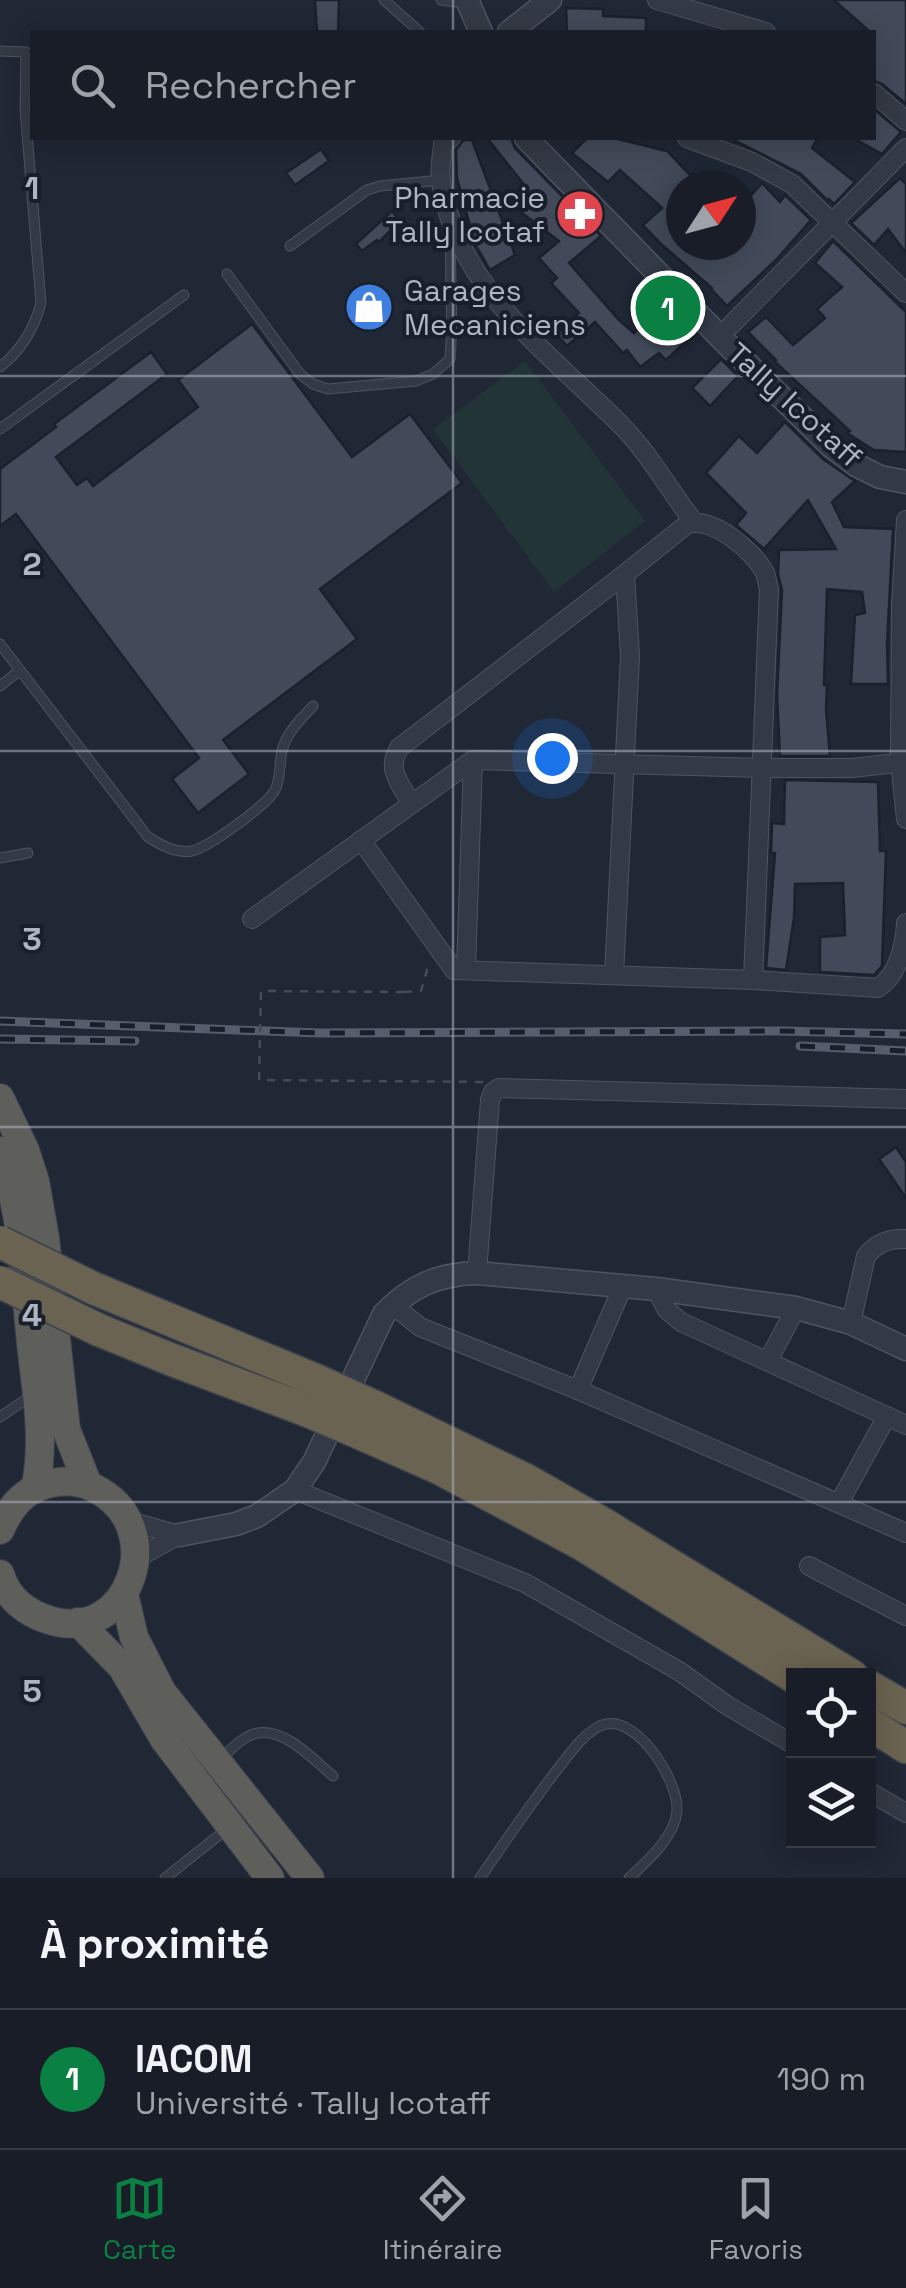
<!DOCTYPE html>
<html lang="fr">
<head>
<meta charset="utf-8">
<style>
	:root { --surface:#181d28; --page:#212630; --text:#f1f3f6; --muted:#9fa2a8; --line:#363b45; --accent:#0b8043 }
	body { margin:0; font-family:"Space Grotesk",sans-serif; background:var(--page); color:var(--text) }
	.controls { position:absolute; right:30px; bottom:30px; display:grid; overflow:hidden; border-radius:0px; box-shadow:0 5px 25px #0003 }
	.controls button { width:90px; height:90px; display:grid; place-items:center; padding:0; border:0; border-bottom:2px solid var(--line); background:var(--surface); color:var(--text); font:50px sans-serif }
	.compass { position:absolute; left:666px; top:170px; width:90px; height:90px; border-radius:50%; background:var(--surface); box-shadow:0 5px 25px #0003; rotate:54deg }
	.you { position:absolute; left:552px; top:758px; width:35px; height:35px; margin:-25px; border:8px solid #fff; border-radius:50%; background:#1a73e8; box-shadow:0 0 0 15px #1a73e833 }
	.badge { display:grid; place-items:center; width:65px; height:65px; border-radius:50%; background:var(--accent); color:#fff; font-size:32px; font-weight:700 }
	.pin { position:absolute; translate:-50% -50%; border:5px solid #fff; box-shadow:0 2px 10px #0006 }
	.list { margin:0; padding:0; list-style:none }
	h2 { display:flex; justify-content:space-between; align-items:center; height:130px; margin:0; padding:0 40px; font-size:42px }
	h2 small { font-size:32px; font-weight:400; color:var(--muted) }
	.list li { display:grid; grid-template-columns:65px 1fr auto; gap:30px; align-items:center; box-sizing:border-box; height:140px; padding:0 40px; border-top:2px solid var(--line) }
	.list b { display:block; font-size:38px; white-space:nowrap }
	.list p { margin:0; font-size:32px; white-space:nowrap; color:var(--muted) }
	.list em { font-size:32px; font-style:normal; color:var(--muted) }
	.icon { flex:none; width:55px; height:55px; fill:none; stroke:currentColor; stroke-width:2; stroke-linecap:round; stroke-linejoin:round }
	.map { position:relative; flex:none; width:906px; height:1878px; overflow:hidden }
	.search { position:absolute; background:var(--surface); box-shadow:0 5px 25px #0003; left:30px; right:30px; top:30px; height:110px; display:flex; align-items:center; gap:25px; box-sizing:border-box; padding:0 35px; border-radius:0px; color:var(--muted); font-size:38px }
	.sheet { height:270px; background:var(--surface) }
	nav { display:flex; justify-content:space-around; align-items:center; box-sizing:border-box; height:140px; border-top:2px solid var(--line); background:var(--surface); font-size:28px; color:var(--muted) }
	nav a { display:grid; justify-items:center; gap:5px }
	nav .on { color:var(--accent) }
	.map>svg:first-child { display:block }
	.green { fill:#233437 }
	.building { fill:#424a59; stroke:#1b212c; stroke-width:2.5 }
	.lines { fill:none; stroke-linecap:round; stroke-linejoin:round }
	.service-casing { stroke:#4e5460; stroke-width:11 }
	.minor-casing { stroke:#4e5460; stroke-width:20 }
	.tertiary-casing { stroke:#4e5460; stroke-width:25 }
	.trunk-casing { stroke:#3b414d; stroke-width:30 }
	.motorway-casing { stroke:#3b414d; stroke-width:35 }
	.path { stroke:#404f53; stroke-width:2.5; stroke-dasharray:8 8; stroke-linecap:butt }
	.service { stroke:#343a45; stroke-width:9 }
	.minor { stroke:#343a45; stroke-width:18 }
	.tertiary { stroke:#343a45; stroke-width:22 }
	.trunk { stroke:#5e5e5b; stroke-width:28 }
	.motorway { stroke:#6b6351; stroke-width:32 }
	.rail-casing { stroke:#565d6c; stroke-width:9 }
	.rail { stroke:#191f2a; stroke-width:5; stroke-dasharray:15; stroke-linecap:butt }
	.motorway-bridge-casing { stroke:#3b414d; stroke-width:35; stroke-linecap:butt }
	.path-bridge { stroke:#404f53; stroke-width:2.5; stroke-dasharray:8 8; stroke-linecap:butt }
	.motorway-bridge { stroke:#6b6351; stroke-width:32 }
	.grid { fill:none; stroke:#aeb4c2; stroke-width:2.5; stroke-opacity:0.55 }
	.labels { text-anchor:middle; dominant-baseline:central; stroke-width:8; stroke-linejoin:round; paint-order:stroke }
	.poi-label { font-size:30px; fill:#aeb4c2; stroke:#191f2a; text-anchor:end }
	.street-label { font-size:30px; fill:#aeb4c2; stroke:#191f2a }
	.grid-label { font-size:32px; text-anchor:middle; font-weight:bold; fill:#aeb4c2; stroke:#191f2a; stroke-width:8; stroke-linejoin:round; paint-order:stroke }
</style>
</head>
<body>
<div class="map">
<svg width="906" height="1878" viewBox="0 0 906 1878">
	<rect width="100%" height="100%" fill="#202735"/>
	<!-- green -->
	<polygon class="green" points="525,361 645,521 554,592 433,429"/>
	<!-- building -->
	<g class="building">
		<polygon points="315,0 339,0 338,32 317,32"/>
		<polygon points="834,0 906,0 906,104 882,84 874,81 874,32 870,32"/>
		<polygon points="566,8 603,9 603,16 646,18 646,32 567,32"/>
		<polygon points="874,109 901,132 882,154 853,138 874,138"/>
		<polygon points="487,138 511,138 515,148 601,236 569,263 619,320 634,333 664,301 695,333 666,360 659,353 640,367 627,350 623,353 595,322 567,346 556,334 579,313 551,283 557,278 539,258 559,241 514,207 529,191"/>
		<polygon points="587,138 614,138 667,151 691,176 681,185 681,245 741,245 741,207 762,183 780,202 785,195 811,220 777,259 727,306 711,289 712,288 661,244 643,225 662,208 620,170 608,182 572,153"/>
		<polygon points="730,138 818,138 812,148 855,182 834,204 829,199 828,201 801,174"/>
		<polygon points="463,140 472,140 515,255 490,270 475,244 457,178 456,150"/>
		<polygon points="321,149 329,161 295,185 286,173"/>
		<polygon points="900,178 906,184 906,253 888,229 874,245 851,223"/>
		<polygon points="392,211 400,221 379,242 377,240 362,251 356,244"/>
		<polygon points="833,241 906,312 906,452 874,450 847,433 850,431 774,361 776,360 748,332 766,317 793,345 825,318 817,309 842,287 815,263"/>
		<polygon points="252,324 352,457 410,414 462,483 320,589 357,639 223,740 249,774 198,813 172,779 199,758 16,514 0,526 0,469 56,427 54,424 151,352 167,374 56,457 77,485 87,478 93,486 198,407 178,380"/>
		<polygon points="721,359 738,376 710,406 692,388"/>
		<polygon points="785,422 823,459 855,481 832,502 844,527 893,529 887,644 888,684 851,684 855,615 865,613 862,592 827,589 824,685 827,685 826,710 830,756 780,756 777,695 782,590 778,574 779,550 836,549 808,500 764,549 736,525 746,513 706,473 739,436 757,453"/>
		<polygon points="785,780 878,782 880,851 886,851 882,966 874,975 820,972 820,937 845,935 843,883 795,884 794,918 786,970 766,968 775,853 771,853 772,823 784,824"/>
		<polygon points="896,1147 906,1162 906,1198 879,1159"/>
	</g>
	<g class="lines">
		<!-- service casing -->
		<g class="service-casing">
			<g id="service">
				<polyline points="384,0 420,32"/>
				<polyline points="441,0 456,2 460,0"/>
				<path d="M0,51l26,1 -1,57 16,194c-7,26 -19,47 -41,64"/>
				<polyline points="290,246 367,190 380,186 441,180"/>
				<path d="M227,274l73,100 13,10 15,5 88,-8 17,-7 17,-15c4,-44 -1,-86 1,-129"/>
				<polyline points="0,429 184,295"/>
				<path d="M0,644l148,193c13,8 28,17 44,14 17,-4 75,-46 83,-61 6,-11 4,-26 7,-39 4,-18 18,-31 31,-45"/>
				<polyline points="0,686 19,671"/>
				<polyline points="0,858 28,853"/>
				<polyline points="0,1417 31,1396"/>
				<path d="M219,1760c11,-9 24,-25 39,-27 27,-5 56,27 75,43"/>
				<polyline points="165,1878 228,1828"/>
				<path d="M480,1878c26,-38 52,-76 80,-112 11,-14 22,-30 38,-39 35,-20 81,53 79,84 -2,26 -30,50 -48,67"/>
			</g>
		</g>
		<!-- minor casing -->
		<g class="minor-casing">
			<g id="minor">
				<polyline points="657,0 766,32"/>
				<polyline points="874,93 906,121"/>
				<path d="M451,138l-8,6c-1,12 -4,26 -2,38 16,106 108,171 179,242 29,29 48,64 73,97"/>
				<polyline points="687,138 752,162 792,184 906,293"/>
				<polyline points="730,326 906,148"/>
				<polyline points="906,520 901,604 900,762 906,819"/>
				<path d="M411,803c-11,-20 -25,-33 -12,-55l226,-174 61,-49c24,-11 68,26 79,48 2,5 2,10 4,16l-16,391"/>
				<path d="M361,840l93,130 299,10 125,8c20,-12 27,-44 28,-65"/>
				<polyline points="252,919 473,760 763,768 852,768 906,762"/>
				<polyline points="466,970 473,760"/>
				<polyline points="614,975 630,656 625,574"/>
				<polyline points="477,1273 490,1100 493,1092 499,1088 906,1099"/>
				<polyline points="656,1289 667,1310 681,1322 906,1425"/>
				<polyline points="393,1305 420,1327 578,1390 906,1533"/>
				<path d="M851,1323l15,-67c10,-13 23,-18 40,-17"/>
				<polyline points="768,1361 796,1308"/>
				<polyline points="578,1390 623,1286"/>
				<polyline points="295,1490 525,1583 679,1671 728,1706 794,1745"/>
				<polyline points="839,1503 887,1416"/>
				<polyline points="129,1521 179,1535"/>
				<polyline points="137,1558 179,1535"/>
				<polyline points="809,1566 906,1616"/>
				<polyline points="868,1791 906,1813"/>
			</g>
		</g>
		<!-- tertiary casing -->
		<g class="tertiary-casing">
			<g id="tertiary">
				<polyline points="467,0 481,32"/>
				<polyline points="509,32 550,0"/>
				<polyline points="526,138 723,340 832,447 856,465 880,477 906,482"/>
				<path d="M179,1535l57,-11 21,-8 38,-26 19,-28 70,-148c27,-28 54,-40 93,-41l179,16 140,19 55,15 55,26"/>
			</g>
		</g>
		<!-- trunk casing -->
		<g class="trunk-casing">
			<g id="trunk">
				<polyline points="0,1098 25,1150 35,1181 45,1238 66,1429 88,1485"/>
				<path d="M0,1151c23,61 24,127 31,192 5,49 15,97 4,146"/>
				<path d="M0,1530c9,-20 20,-36 41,-44 18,-6 37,-6 53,2 78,38 35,158 -45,132 -23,-7 -42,-22 -49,-46"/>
				<polyline points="124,1594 134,1637 162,1692 310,1878"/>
				<polyline points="78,1622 122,1667 164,1739 270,1878"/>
			</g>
		</g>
		<!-- motorway casing -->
		<g class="motorway-casing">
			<g id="motorway">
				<polyline points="93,1288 318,1381"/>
				<polyline points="99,1330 170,1359 303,1409"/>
				<polyline points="373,1406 526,1480 605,1525 852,1676"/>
				<polyline points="362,1434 439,1468 580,1543 794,1677"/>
				<polyline points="868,1686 906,1708"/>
				<polyline points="868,1723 906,1747"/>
			</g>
		</g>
		<!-- path -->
		<polyline class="path" points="404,992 421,991 429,963"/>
		<!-- service -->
		<use href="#service" class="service"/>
		<!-- minor -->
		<use href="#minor" class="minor"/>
		<!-- tertiary -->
		<use href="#tertiary" class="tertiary"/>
		<!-- trunk -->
		<use href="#trunk" class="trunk"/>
		<!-- motorway -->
		<use href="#motorway" class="motorway"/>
		<!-- rail casing -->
		<g class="rail-casing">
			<g id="rail">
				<polyline points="0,1021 319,1033 781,1031 906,1034"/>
				<polyline points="0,1039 135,1041"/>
				<polyline points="800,1046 906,1051"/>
			</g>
		</g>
		<!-- rail -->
		<use href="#rail" class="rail"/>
		<!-- motorway-bridge casing -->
		<g class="motorway-bridge-casing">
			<g id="motorway-bridge">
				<polyline points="0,1242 93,1288"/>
				<polyline points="0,1282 99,1330"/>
				<polyline points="318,1381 373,1406"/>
				<polyline points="303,1409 362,1434"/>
			</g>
		</g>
		<!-- path-bridge -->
		<polyline class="path-bridge" points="404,992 261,991 259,1080 486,1082"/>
		<!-- motorway-bridge -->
		<use href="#motorway-bridge" class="motorway-bridge"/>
	</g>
	<!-- grid -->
	<path class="grid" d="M453,0v32M453,138v1740M0,376h906M0,751h906M0,1127h906M0,1502h906"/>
	<!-- icons -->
	<defs>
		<g id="pharmacy-disc" transform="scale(2.5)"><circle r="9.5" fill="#e0444e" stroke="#191f2a"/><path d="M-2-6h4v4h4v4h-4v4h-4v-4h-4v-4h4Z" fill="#fff"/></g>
		<g id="shop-disc" transform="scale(2.5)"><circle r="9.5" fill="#3f7fe0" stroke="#191f2a"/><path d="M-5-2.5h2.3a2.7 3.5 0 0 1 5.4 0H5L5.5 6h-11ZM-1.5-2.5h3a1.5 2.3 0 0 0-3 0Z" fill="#fff"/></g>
	</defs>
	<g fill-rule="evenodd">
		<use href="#pharmacy-disc" x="580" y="214"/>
		<use href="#shop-disc" x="369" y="307"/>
	</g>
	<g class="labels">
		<!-- poi labels -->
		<g class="poi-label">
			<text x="545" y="197">Pharmacie<tspan x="545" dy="34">Tally Icotaf</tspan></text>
			<text x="404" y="290" text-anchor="start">Garages<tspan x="404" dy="34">Mecaniciens</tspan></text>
		</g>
		<!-- street labels -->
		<g class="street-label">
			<text transform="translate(795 405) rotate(42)">Tally Icotaff</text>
		</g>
	</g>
	<g class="grid-label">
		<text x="32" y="199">1</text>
		<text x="32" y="575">2</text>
		<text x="32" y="950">3</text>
		<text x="32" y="1326">4</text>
		<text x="32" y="1702">5</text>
	</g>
</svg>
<div class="controls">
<button><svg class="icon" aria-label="locate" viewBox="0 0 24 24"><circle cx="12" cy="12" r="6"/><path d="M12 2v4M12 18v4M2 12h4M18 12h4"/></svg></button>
<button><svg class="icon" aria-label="layers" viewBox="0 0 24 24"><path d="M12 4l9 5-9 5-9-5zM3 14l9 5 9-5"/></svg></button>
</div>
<svg class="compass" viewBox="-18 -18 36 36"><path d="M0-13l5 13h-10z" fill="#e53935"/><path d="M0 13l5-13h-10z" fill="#9fa2a8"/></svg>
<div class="you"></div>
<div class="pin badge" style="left:668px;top:308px">1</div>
<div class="search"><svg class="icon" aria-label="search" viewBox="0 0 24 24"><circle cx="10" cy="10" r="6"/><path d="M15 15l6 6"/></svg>Rechercher</div>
</div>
<section class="sheet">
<h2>À proximité<small></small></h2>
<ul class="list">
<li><span class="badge">1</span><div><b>IACOM</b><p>Université · Tally Icotaff</p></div><em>190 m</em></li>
</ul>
</section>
<nav>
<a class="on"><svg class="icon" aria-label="map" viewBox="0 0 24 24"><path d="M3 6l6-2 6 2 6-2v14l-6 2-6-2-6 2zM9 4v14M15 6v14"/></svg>Carte</a>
<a><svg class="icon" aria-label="directions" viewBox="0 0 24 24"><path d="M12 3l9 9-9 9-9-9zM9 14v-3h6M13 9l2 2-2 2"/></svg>Itinéraire</a>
<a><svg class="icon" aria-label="saved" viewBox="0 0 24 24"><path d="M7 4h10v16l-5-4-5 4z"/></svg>Favoris</a>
</nav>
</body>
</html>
